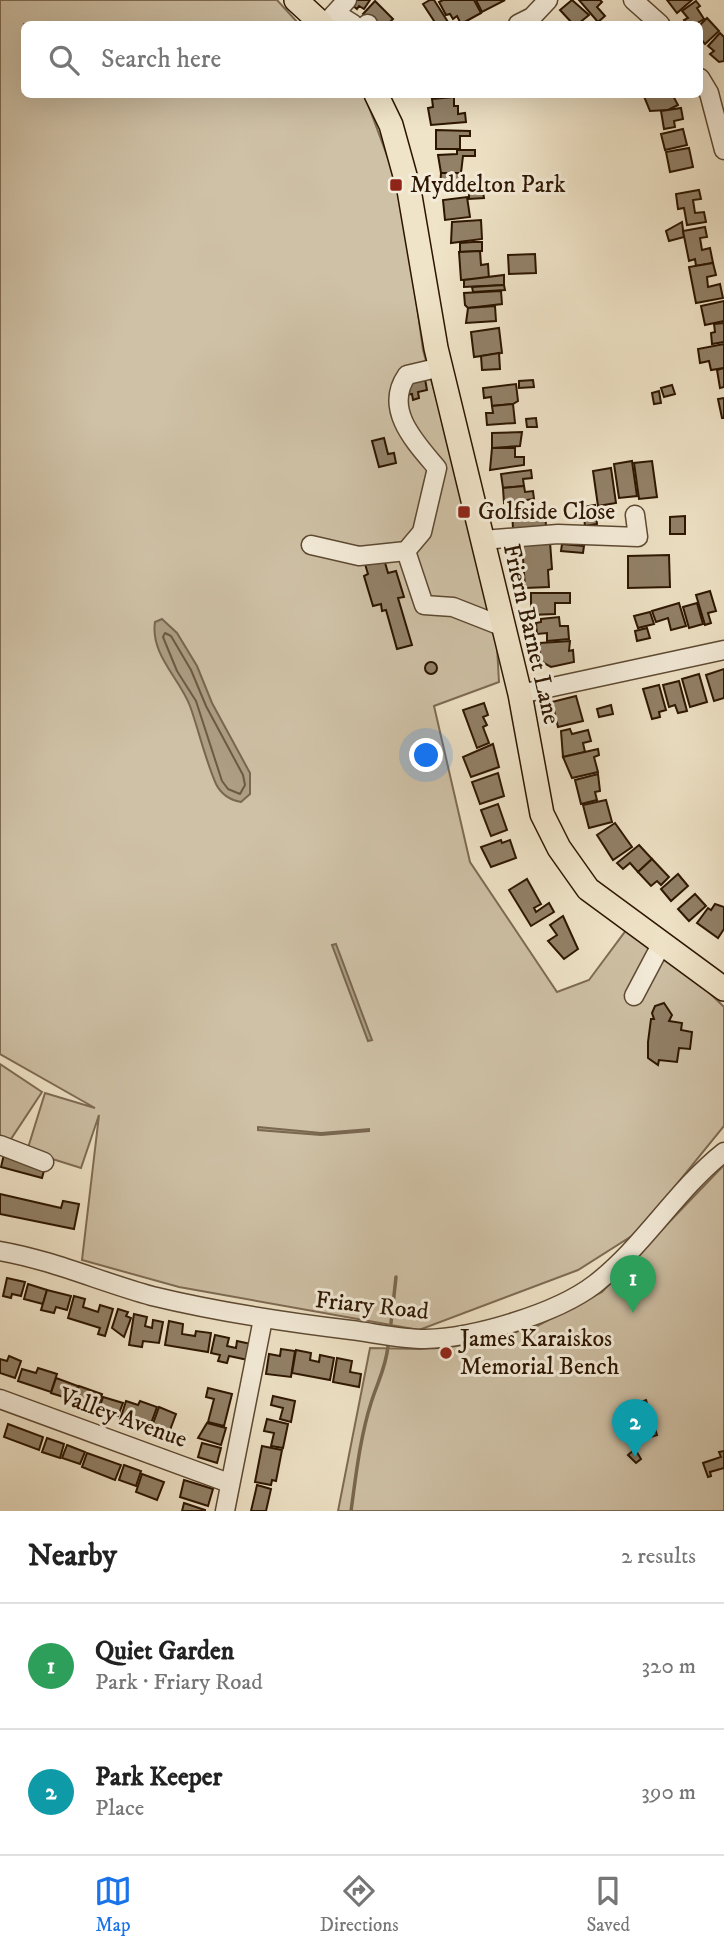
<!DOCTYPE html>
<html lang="en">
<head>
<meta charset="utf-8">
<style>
	:root { --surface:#fff; --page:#f2f2f2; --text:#222; --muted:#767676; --line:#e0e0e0; --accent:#1a73e8 }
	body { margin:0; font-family:"IM FELL DW Pica",serif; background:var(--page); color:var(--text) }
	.you { position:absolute; left:427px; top:756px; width:24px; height:24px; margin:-18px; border:5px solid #fff; border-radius:50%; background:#1a73e8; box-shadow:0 0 0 10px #1a73e833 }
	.badge { display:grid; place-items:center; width:46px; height:46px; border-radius:50%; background:var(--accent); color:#fff; font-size:23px; font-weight:700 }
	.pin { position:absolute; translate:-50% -58px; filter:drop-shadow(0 2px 4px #0008) }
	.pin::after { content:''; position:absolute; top:37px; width:24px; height:21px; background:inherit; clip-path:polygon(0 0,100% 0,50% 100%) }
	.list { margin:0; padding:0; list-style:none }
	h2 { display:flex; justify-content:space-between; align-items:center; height:91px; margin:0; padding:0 28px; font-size:30px }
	h2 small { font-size:23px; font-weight:400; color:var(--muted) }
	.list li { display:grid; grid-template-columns:46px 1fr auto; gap:21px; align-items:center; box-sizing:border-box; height:126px; padding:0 28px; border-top:2px solid var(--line) }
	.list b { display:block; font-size:26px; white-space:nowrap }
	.list p { margin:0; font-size:23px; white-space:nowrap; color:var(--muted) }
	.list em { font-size:23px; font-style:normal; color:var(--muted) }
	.icon { flex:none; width:38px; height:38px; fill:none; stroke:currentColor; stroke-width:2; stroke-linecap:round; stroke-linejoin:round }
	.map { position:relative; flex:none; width:724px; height:1511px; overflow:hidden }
	.search { position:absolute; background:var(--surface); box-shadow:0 7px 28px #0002; left:21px; right:21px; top:21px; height:77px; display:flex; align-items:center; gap:18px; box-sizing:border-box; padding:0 24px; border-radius:10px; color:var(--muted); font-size:26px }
	.sheet { height:343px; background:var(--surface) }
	nav { display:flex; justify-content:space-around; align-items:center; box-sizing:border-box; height:98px; border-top:2px solid var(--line); background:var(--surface); font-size:19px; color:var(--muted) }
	nav a { display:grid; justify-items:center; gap:4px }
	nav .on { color:var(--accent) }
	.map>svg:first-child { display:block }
	.green { fill:#cfc1a6; stroke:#7e6b53; stroke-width:2 }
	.water { fill:#ad9e84; stroke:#79674f; stroke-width:2 }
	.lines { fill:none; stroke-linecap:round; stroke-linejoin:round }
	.shore { stroke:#6c5a42; stroke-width:2 }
	.stream { stroke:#79674f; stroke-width:3.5 }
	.building { fill:#928168; stroke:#2c1500; stroke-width:2 }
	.minor-casing { stroke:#5d4932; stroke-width:21 }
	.major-casing { stroke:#2c1500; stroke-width:26 }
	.minor { stroke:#f5eddb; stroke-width:18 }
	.major { stroke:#f0e4c8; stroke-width:23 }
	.poi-dot { fill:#8f2418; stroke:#f5eddb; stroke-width:2.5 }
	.labels { text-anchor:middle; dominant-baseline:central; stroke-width:6; stroke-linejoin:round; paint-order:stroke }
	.poi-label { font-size:24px; fill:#2c1500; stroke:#f5eddb; text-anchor:start }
	.street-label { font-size:24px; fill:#2c1500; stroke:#f5eddb }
</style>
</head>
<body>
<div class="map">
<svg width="724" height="1511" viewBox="0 0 724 1511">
	<rect width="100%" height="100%" fill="#f0e4c8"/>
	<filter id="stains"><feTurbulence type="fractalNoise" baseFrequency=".00286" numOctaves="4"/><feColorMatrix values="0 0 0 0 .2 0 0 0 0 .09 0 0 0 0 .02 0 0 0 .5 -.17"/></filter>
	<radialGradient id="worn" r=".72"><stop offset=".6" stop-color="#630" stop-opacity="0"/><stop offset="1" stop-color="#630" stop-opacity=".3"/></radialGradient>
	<!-- green -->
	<g class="green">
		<polygon points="0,0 277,0 299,24 24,24 24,94 362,94 366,99 402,196 423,350 495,611 499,682 434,706 470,862 557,992 589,980 627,929 695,979 724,1007 724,1126 638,1232 578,1270 419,1330 179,1287 82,1260 99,1115 81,1168 27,1151 45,1093 95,1108 0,1054"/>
		<polygon points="0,1064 42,1092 7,1145 0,1140"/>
		<polygon points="724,1165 724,1511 338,1511 370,1348 420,1349 477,1343 537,1326 602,1292"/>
	</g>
	<!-- water -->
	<g class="water">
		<path d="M162,619l15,14 20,33 15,37 38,70v21l-9,8c-11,-2 -20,-8 -25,-18 -11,-25 -17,-53 -26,-78 -10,-27 -40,-52 -35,-84z"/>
		<polygon points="336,944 372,1040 368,1041 332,945"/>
		<polygon points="258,1127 321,1133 369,1129 369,1131 321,1135 258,1130"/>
	</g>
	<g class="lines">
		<!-- shore -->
		<polygon class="shore" points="165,633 171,636 191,670 206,706 243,775 245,785 240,794 228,789 222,781 196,701 177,671 163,637"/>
		<!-- stream -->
		<g class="stream">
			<polyline points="391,1323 396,1277"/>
			<path d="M351,1511c5,-36 9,-73 20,-108 6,-20 15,-35 17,-57"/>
		</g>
	</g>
	<!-- building -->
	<g class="building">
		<polygon points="355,0 370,0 364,9 359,6 357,9 352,5"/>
		<polygon points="430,0 434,0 448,22 436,24 423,4"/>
		<polygon points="443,0 474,0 481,13 461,24 457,16 453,19 450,14 446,15 439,2"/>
		<polygon points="476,0 505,0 482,12"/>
		<polygon points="572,0 589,15 578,24 573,24 560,10"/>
		<polygon points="579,0 600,0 602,2 597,7 605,16 598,22"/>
		<polygon points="667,0 692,0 677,13"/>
		<polygon points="375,1 393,19 388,24 374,24 363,14"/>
		<polygon points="696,1 700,6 697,8 704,19 696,24 687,24 684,20 688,18 682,11"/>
		<polygon points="707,18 719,31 705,44 700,38 700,25"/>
		<polygon points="720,33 724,37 724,61 719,62 710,54 714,51 708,46"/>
		<polygon points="643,94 672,94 678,105 668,110 650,111"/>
		<polygon points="454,97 454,106 458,106 458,114 465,113 466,122 431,125 428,108 433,107 432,99"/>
		<polygon points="681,108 683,119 674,121 675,127 664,129 661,111"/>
		<polygon points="683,129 687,145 665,150 661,134"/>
		<polygon points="436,130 470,131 470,136 460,136 460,149 436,149"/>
		<polygon points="689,148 693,167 670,172 666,152"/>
		<polygon points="457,150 475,150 475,156 463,156 461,173 441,173 438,155 457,154"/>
		<polygon points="441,173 461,173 465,189 440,190"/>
		<polygon points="473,182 485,182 486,192 474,193"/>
		<polygon points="699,190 701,199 693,200 695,213 704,212 706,222 687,225 684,208 678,209 676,194"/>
		<polygon points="483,192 484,198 469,199 469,193"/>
		<polygon points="467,197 470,217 445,220 443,200"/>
		<polygon points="481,220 482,239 451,243 452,222"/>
		<polygon points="682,222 684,237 669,241 666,231"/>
		<polygon points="705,227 707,237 700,238 702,250 710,248 713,263 696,266 695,259 689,261 683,231"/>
		<polygon points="473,242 482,242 482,251 460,252 460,243"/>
		<polygon points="480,251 481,265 488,264 489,279 461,280 459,252"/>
		<polygon points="535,254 536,273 509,274 508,255"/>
		<polygon points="713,263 716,275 707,277 708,287 720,284 723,298 696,303 689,267"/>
		<polygon points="504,275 504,285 464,287 464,280"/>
		<polygon points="504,285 505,290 473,292 472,287"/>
		<polygon points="501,291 502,304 468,308 465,305 464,293"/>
		<polygon points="724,301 724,321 705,325 701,306"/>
		<polygon points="495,306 496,321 466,323 468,308"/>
		<polygon points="724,323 724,342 712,344 711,333 715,332 714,324"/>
		<polygon points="499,328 502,353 474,357 471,332"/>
		<polygon points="724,344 724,368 711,370 709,361 700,363 698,349"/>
		<polygon points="499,353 500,369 482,370 481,356"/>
		<polygon points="724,368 724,387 720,388 717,370"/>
		<polygon points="425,379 427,390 418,392 419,398 413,400 412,394 405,395 403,385"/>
		<polygon points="533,380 534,387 519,388 519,381"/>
		<polygon points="516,384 518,401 513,404 492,406 491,397 484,398 483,388"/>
		<polygon points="672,385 675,394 664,397 661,388"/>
		<polygon points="659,391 661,403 654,404 652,393"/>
		<polygon points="724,398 724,418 722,418 718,399"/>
		<polygon points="513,404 515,423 487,425 486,413 493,413 492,406"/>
		<polygon points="536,418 537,427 527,427 526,419"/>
		<polygon points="522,432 520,446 492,448 492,433"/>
		<polygon points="384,438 388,454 394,453 396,463 379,467 372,441"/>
		<polygon points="492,448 515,448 515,457 524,457 524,465 490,470"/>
		<polygon points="632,461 637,496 619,498 614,464"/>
		<polygon points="652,461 657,497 639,499 634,463"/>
		<polygon points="611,468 616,503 598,506 593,471"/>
		<polygon points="531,470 532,478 523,479 524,486 503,488 501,474"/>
		<polygon points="524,486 525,492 533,491 534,499 504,503 503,488"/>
		<polygon points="595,505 597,524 585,526 583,507"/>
		<polygon points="545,508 546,527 513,529 512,509"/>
		<polygon points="685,516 685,534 670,534 670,517"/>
		<polygon points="550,542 552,569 548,570 549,587 525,588 522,544"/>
		<polygon points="562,544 584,546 583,553 561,551"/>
		<polygon points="669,555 670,587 628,588 628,556"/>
		<polygon points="384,559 388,573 396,571 404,597 398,598 412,645 397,649 386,610 382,611 381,604 373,606 364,576 368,574 365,564"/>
		<polygon points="710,591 716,611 708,613 711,623 705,625 696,595"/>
		<polygon points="531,593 570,593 570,603 555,603 555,614 531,615"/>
		<polygon points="679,603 686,626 671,630 668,618 656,622 652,611"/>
		<polygon points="697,603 703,624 689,628 683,607"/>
		<polygon points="650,612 654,624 638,628 634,616"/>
		<polygon points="559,617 560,626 568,626 569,639 547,641 547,633 537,634 536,623 541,622 541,619"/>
		<polygon points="647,628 650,638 637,641 635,631"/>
		<polygon points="570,641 569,651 573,650 574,662 551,667 540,661 540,643"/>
		<circle cx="431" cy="668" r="6"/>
		<polygon points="724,669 724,698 714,701 706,675"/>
		<polygon points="699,674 707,702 690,707 682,679"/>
		<polygon points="679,681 687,711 678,713 675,705 669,707 663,685"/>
		<polygon points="659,685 666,710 659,712 660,717 652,719 643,689"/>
		<polygon points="576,696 583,721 558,727 552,702"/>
		<polygon points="484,703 488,715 483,717 487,725 483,727 489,743 477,748 463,710"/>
		<polygon points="611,705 613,714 599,717 597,709"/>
		<polygon points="570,729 572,734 588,730 591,741 583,743 585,752 563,757 561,731"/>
		<polygon points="493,744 499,767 471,777 463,757"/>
		<polygon points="598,749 599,755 594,757 598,772 572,778 563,757"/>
		<polygon points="498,773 504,796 480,804 472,782"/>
		<polygon points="598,774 600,791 595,792 597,800 581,804 575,780"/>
		<polygon points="606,800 612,822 589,828 583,805"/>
		<polygon points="498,804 507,830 491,836 481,810"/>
		<polygon points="615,823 632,847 613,860 597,835"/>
		<polygon points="501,840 502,843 510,840 516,858 491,867 481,847"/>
		<polygon points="639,845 652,859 638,872 630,863 623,869 617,863"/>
		<polygon points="652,859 669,877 661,885 657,881 651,886 638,872"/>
		<polygon points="678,874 688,886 671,901 661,889"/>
		<polygon points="527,879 541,904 534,908 536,912 549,903 554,912 531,926 509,890"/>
		<polygon points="695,894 706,906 689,921 678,909"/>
		<polygon points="715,904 724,907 724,929 718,938 697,923 708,908 711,910"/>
		<polygon points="563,916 578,949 564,959 548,941 557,935 550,925"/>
		<polygon points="664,1003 672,1015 669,1021 682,1023 681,1030 692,1032 690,1049 679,1048 677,1062 659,1060 658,1065 648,1058 648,1042 651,1019 654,1019 652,1013 655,1006"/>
		<polygon points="4,1154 45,1167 42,1178 1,1167"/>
		<polygon points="0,1194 61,1208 63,1201 79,1204 74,1229 0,1214"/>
		<polygon points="7,1278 25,1282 21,1296 12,1294 11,1298 3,1296"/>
		<polygon points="28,1284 47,1290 43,1304 24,1299"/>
		<polygon points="47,1290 71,1296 67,1310 56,1307 54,1313 41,1310"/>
		<polygon points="74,1296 85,1299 83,1307 98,1312 100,1305 113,1309 105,1336 98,1334 100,1328 68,1318"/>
		<polygon points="118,1309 128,1312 126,1316 131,1318 124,1337 112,1328"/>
		<polygon points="134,1314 147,1317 145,1326 152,1328 153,1320 163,1322 159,1343 143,1341 142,1347 129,1345"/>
		<polygon points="169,1321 183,1324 182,1334 195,1336 196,1331 211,1333 208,1352 165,1345"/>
		<polygon points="215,1335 229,1338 227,1346 236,1348 237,1341 251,1344 248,1360 229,1356 227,1363 218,1361 220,1355 211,1353"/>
		<polygon points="281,1349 295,1351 291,1377 266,1374 269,1354 280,1356"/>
		<polygon points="296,1350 311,1353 310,1360 319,1362 320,1355 334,1358 330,1380 292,1373"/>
		<polygon points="9,1356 21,1361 15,1378 0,1373 0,1359 7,1361"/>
		<polygon points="337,1358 352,1361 350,1372 361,1374 359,1387 333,1382"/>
		<polygon points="38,1368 57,1374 51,1392 18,1381 22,1369 36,1373"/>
		<polygon points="56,1378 78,1386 73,1400 51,1393"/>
		<polygon points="79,1386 102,1394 97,1409 74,1401"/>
		<polygon points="208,1388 232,1394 224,1426 208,1422 214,1399 206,1397"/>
		<polygon points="273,1396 295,1401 291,1422 280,1419 283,1408 271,1405"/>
		<polygon points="103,1397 123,1403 118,1416 99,1409"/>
		<polygon points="646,1400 657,1435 641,1440 630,1406"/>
		<polygon points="126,1401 138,1405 140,1401 157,1407 149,1429 120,1420"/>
		<polygon points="159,1407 176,1414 167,1438 150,1432"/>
		<polygon points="267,1419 288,1424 283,1448 271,1446 274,1433 264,1431"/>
		<polygon points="207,1423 226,1428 221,1445 198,1438"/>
		<polygon points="8,1424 43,1437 39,1450 4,1437"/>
		<polygon points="47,1438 64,1444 60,1458 42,1452"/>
		<polygon points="202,1443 221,1448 217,1463 198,1457"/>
		<polygon points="67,1445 85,1452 80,1464 62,1458"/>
		<polygon points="262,1446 282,1450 276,1481 272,1480 271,1485 255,1482"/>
		<polygon points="635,1449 641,1459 636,1463 628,1455"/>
		<polygon points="724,1451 724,1468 710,1472 711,1476 708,1477 703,1463 721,1457 719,1452"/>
		<polygon points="87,1453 121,1465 115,1480 82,1467"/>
		<polygon points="124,1465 141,1471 136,1486 119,1480"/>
		<polygon points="142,1474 164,1482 157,1500 136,1492"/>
		<polygon points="184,1480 213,1489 208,1506 180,1497"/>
		<polygon points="257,1485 271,1489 266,1511 251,1511"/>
		<polygon points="184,1503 205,1510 205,1511 182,1511"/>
	</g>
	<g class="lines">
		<!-- minor casing -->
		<g class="minor-casing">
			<g id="minor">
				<polyline points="633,0 660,24"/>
				<polyline points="337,14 353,24"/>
				<polyline points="325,24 347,0"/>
				<polyline points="367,24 368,24"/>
				<polyline points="518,24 532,17 548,0"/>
				<polyline points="700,78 709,93 724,150"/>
				<polyline points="483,540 558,534 638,537 635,515"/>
				<path d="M311,545l48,11 47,-5 16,-19 15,-64c-22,-26 -54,-59 -30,-93l34,-8"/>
				<polyline points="406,551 424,605 453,607 504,627"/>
				<polyline points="520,694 724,650"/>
				<polyline points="634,996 662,943"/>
				<polyline points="0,1145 44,1162"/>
				<path d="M0,1251c52,9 101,31 152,45 66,16 132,26 199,34 24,3 50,9 74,9 48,-1 131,-25 170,-55 49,-38 81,-94 129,-132"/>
				<polyline points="0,1399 229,1483"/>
				<polyline points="225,1511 263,1319"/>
			</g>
		</g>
		<!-- major casing -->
		<g class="major-casing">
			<g id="major">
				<polyline points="296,0 322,24"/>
				<polyline points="376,94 391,125 409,190 436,348 520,694 542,814 559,848 588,889 724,989"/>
			</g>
		</g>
		<!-- minor -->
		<use href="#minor" class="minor"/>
		<!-- major -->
		<use href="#major" class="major"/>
	</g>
	<!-- markers -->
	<g class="poi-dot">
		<rect x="389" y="178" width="14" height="14" rx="3.5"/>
		<rect x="457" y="505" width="14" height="14" rx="3.5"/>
		<circle cx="446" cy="1353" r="7"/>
	</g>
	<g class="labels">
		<!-- poi labels -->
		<g class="poi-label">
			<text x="410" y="185">Myddelton Park</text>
			<text x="478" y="512">Golfside Close</text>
			<text x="460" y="1339">James Karaiskos<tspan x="460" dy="28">Memorial Bench</tspan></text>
		</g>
		<!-- street labels -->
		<g class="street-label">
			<text transform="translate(531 634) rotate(77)">Friern Barnet Lane</text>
			<text transform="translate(372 1306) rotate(6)">Friary Road</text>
			<text transform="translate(123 1418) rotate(20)">Valley Avenue</text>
		</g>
	</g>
	<rect width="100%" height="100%" filter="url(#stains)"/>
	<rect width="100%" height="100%" fill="url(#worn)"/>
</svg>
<div class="you"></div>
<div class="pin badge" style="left:633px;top:1313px;background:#2e9e5b">1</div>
<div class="pin badge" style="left:635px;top:1457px;background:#0f9aa8">2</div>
<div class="search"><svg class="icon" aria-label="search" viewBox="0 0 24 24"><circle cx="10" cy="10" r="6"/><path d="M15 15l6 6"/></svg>Search here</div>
</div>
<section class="sheet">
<h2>Nearby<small>2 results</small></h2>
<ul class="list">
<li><span class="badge" style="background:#2e9e5b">1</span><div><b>Quiet Garden</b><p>Park · Friary Road</p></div><em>320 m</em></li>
<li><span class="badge" style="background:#0f9aa8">2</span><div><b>Park Keeper</b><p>Place</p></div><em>390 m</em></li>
</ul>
</section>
<nav>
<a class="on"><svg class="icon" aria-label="map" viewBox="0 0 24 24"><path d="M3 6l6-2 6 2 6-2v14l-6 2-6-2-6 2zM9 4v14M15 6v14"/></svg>Map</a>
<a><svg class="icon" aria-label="directions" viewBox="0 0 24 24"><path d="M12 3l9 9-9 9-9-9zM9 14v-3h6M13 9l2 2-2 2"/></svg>Directions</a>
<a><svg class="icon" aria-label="saved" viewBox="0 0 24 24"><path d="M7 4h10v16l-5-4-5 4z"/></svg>Saved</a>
</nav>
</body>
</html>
